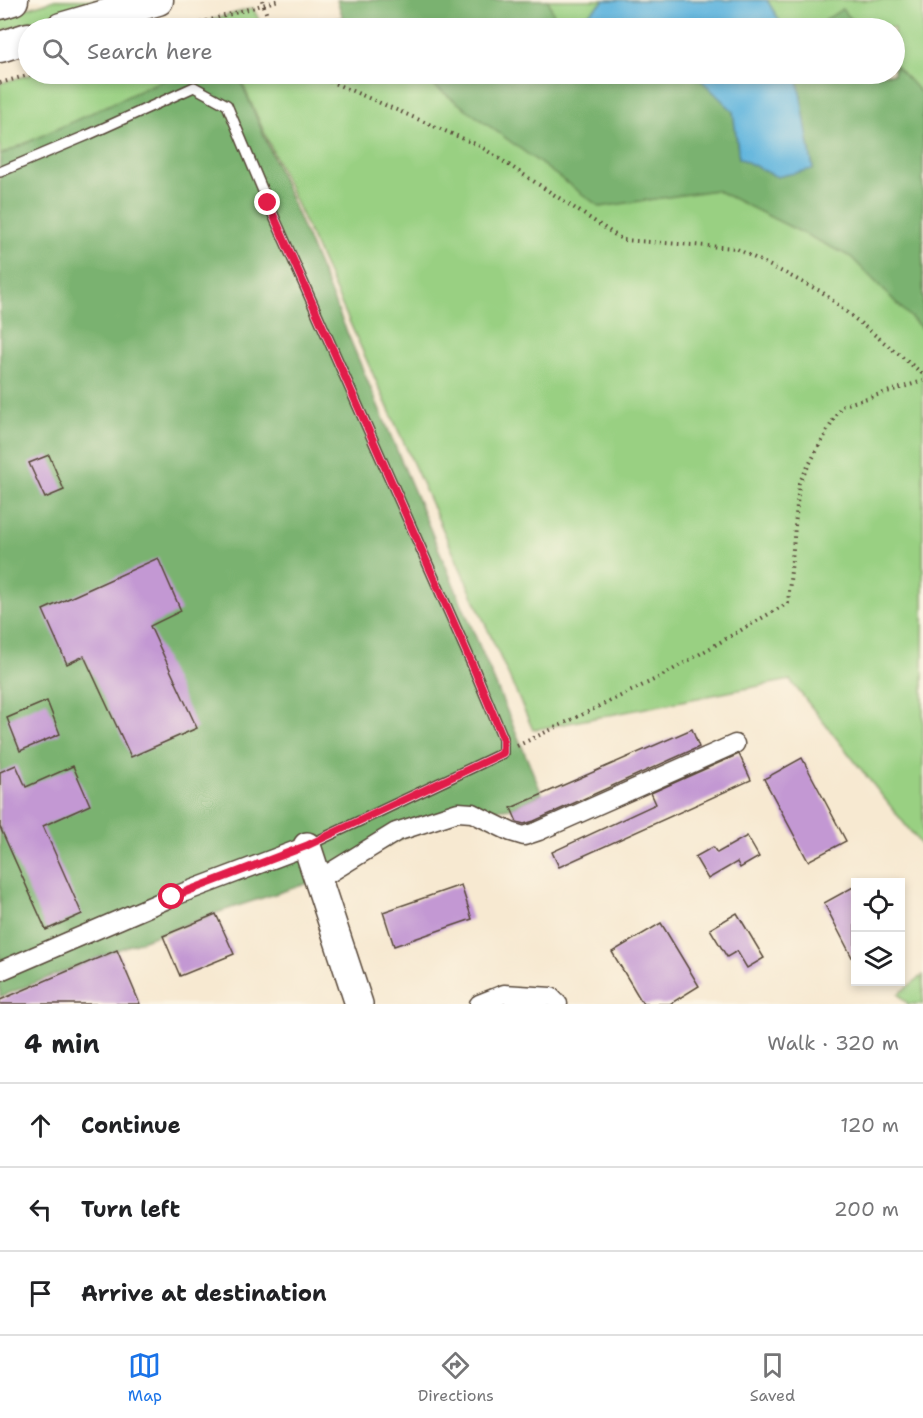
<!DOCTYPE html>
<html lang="en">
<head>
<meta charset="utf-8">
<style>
	:root { --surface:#fff; --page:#f2f2f2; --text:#202124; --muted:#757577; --line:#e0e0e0; --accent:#1a73e8 }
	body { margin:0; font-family:"Shantell Sans",sans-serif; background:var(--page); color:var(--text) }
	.controls { position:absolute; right:18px; bottom:18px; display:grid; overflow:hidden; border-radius:0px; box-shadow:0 3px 9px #0003 }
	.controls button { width:54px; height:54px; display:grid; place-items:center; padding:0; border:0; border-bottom:2px solid var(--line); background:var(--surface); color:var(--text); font:30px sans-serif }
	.stop { position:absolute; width:18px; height:18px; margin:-14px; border:4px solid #e11d48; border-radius:50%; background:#fff }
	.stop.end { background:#e11d48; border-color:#fff; box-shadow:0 2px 6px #0008 }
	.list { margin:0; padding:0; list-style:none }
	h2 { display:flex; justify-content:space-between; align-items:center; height:78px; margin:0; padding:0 24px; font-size:26px }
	h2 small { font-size:20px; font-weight:400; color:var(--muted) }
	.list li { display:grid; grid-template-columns:39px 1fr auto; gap:18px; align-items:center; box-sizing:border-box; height:84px; padding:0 24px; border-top:2px solid var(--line) }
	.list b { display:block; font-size:22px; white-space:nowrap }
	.list em { font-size:20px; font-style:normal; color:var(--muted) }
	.icon { flex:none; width:33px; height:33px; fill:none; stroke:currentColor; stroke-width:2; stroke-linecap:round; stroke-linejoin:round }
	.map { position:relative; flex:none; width:923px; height:1004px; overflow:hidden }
	.search { position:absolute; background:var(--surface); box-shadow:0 3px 9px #0003; left:18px; right:18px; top:18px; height:66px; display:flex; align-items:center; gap:15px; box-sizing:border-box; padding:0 21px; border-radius:33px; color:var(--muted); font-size:22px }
	.sheet { height:330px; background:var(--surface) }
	nav { display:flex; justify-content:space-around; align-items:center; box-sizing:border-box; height:84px; border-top:2px solid var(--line); background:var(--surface); font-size:16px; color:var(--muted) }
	nav a { display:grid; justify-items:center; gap:3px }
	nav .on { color:var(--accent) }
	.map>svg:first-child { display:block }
	.green { fill:#99d082; stroke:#6a7d50; stroke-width:1.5 }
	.forest { fill:#7ab270; stroke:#5a6e47; stroke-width:1.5 }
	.water { fill:#62b6de; stroke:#4e707e; stroke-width:1.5 }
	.building { fill:#c398d3 }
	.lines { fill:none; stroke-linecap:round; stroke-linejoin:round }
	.lane-casing { stroke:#574739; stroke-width:12 }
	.street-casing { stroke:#574739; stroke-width:21 }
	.secondary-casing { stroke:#574739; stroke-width:30 }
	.primary-casing { stroke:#574739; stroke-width:33 }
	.path { stroke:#574739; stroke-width:4; stroke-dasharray:1.5 4.5; stroke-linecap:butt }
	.lane { stroke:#fff; stroke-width:9 }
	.street { stroke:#fff; stroke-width:18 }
	.secondary { stroke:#fff; stroke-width:27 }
	.primary { stroke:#fff; stroke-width:30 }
	.route { stroke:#e11d48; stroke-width:8 }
</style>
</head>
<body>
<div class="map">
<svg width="923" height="1004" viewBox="0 0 923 1004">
	<rect width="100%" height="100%" fill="#fcf5e5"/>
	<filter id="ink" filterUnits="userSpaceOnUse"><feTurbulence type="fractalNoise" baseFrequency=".0167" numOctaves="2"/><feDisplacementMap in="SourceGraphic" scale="12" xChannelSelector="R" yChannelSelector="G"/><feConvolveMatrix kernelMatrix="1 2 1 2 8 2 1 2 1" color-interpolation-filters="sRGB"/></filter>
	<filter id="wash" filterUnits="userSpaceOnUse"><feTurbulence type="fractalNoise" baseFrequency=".008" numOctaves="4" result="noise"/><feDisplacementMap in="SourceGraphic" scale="24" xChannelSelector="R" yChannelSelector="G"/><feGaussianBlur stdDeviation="1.35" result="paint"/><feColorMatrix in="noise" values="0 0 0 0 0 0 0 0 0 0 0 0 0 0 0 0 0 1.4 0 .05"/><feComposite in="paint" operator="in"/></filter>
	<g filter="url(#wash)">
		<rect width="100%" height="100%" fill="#f7e9d1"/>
		<!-- green -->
		<g class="green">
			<polygon points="55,0 106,0 0,31 0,17"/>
			<polygon points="402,0 923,0 923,847 790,680 533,730 238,74 894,74 894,28 305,28"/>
			<polygon points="253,8 263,28 183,28"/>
			<polygon points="32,74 210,74 0,170 0,83"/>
			<polygon points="923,975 923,1004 908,1004 898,994"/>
		</g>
		<!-- forest -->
		<g class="forest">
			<polygon points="337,0 548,0 559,28 357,28 343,18"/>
			<polygon points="842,9 860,28 814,28"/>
			<polygon points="895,65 923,95 923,330 851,257 716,190 600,207 418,74 685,74 702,80 733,111 739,158 813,169 797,74 894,74"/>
			<polygon points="176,74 238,74 542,794 511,808 446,816 318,880 219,912 117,950 0,997 0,155"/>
		</g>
		<!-- water -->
		<g class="water">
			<polygon points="605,0 767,0 784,28 571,28"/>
			<polygon points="685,74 797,74 813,169 777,177 739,158 733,111 702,81"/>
		</g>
		<g id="blocks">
			<!-- building -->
			<g class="building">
				<polygon points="49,455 64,490 45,498 29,463"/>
				<polygon points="158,558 181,611 150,626 197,728 131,757 84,656 67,664 43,610"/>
				<polygon points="47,701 60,734 20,751 7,718"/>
				<polygon points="692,729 699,747 534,821 524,824 517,822 511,808"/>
				<polygon points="739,754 751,780 559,867 552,852 656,804 651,793"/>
				<polygon points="802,758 846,841 808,861 764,779"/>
				<polygon points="16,765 26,787 73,766 90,805 43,826 82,914 46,930 0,827 0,772"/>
				<polygon points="747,836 759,857 740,868 737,862 708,879 695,857 713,847 717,853"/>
				<polygon points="461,885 472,919 394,946 383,912"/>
				<polygon points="855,886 855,963 824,903"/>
				<polygon points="737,913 764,958 747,968 737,951 727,957 710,929"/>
				<polygon points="216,914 234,954 180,976 163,936"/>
				<polygon points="661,923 699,986 670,1004 643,1004 612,952"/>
				<polygon points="117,950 140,1004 0,1004 0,1000"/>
			</g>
		</g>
	</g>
	<g filter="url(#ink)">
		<use href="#blocks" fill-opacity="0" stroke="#574739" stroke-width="1.5"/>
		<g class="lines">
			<!-- lane casing -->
			<g class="lane-casing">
				<polyline id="lane" points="0,172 88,135 194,87 227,105 268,203 472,664 503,738 503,753 309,845"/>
			</g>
			<!-- street casing -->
			<g class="street-casing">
				<g id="street">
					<polyline points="318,880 396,832 458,812 472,813 511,832 524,836 539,831 735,744"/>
					<polyline points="0,971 172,897 307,846"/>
					<polyline points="479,1004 504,994 551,997 558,1004"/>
				</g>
			</g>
			<!-- secondary casing -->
			<g class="secondary-casing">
				<polyline id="secondary" points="307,846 359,1004"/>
			</g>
			<!-- primary casing -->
			<g class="primary-casing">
				<g id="primary">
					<polyline points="0,4 13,0"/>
					<polyline points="61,28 158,0"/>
					<polyline points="0,47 28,38"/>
				</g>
			</g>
			<!-- path -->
			<g class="path">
				<polyline points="262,0 271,28"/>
				<polyline points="183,28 279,0"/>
				<polyline points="313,74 480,146 623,240 735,248 822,292 923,374"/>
				<polyline points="0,83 32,74"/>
				<polyline points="517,746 660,677 788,603 799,483 841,406 923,381"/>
			</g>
			<!-- lane -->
			<use href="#lane" class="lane"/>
			<!-- street -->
			<use href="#street" class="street"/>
			<!-- secondary -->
			<use href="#secondary" class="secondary"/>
			<!-- primary -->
			<use href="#primary" class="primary"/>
		</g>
	</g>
	<g class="lines" filter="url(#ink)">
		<!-- route -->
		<polyline class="route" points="172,897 306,846 503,753 503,738 472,664 268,203"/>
	</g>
</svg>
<div class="controls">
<button><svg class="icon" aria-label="locate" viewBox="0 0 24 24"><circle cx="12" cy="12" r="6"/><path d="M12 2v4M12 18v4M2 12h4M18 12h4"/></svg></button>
<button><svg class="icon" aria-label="layers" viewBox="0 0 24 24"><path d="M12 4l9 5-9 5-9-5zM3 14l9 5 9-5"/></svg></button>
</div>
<div class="stop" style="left:172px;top:897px"></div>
<div class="stop end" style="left:268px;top:203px"></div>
<div class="search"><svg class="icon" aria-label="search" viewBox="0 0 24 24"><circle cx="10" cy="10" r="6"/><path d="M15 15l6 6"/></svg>Search here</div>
</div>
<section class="sheet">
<h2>4 min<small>Walk · 320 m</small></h2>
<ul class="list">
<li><svg class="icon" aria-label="ahead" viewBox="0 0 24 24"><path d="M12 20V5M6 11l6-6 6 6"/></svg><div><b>Continue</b></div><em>120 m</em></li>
<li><svg class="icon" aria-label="left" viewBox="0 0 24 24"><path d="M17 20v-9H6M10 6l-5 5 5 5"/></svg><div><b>Turn left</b></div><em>200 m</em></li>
<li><svg class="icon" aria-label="arrive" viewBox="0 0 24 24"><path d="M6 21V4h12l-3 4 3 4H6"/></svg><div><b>Arrive at destination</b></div></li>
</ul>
</section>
<nav>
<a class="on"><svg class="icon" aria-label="map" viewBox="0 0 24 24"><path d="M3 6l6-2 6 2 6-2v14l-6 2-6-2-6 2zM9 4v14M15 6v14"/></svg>Map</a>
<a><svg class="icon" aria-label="directions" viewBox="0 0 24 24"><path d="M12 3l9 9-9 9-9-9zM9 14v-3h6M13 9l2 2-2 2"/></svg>Directions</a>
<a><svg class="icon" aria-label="saved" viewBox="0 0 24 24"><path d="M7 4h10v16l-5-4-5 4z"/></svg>Saved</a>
</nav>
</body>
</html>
